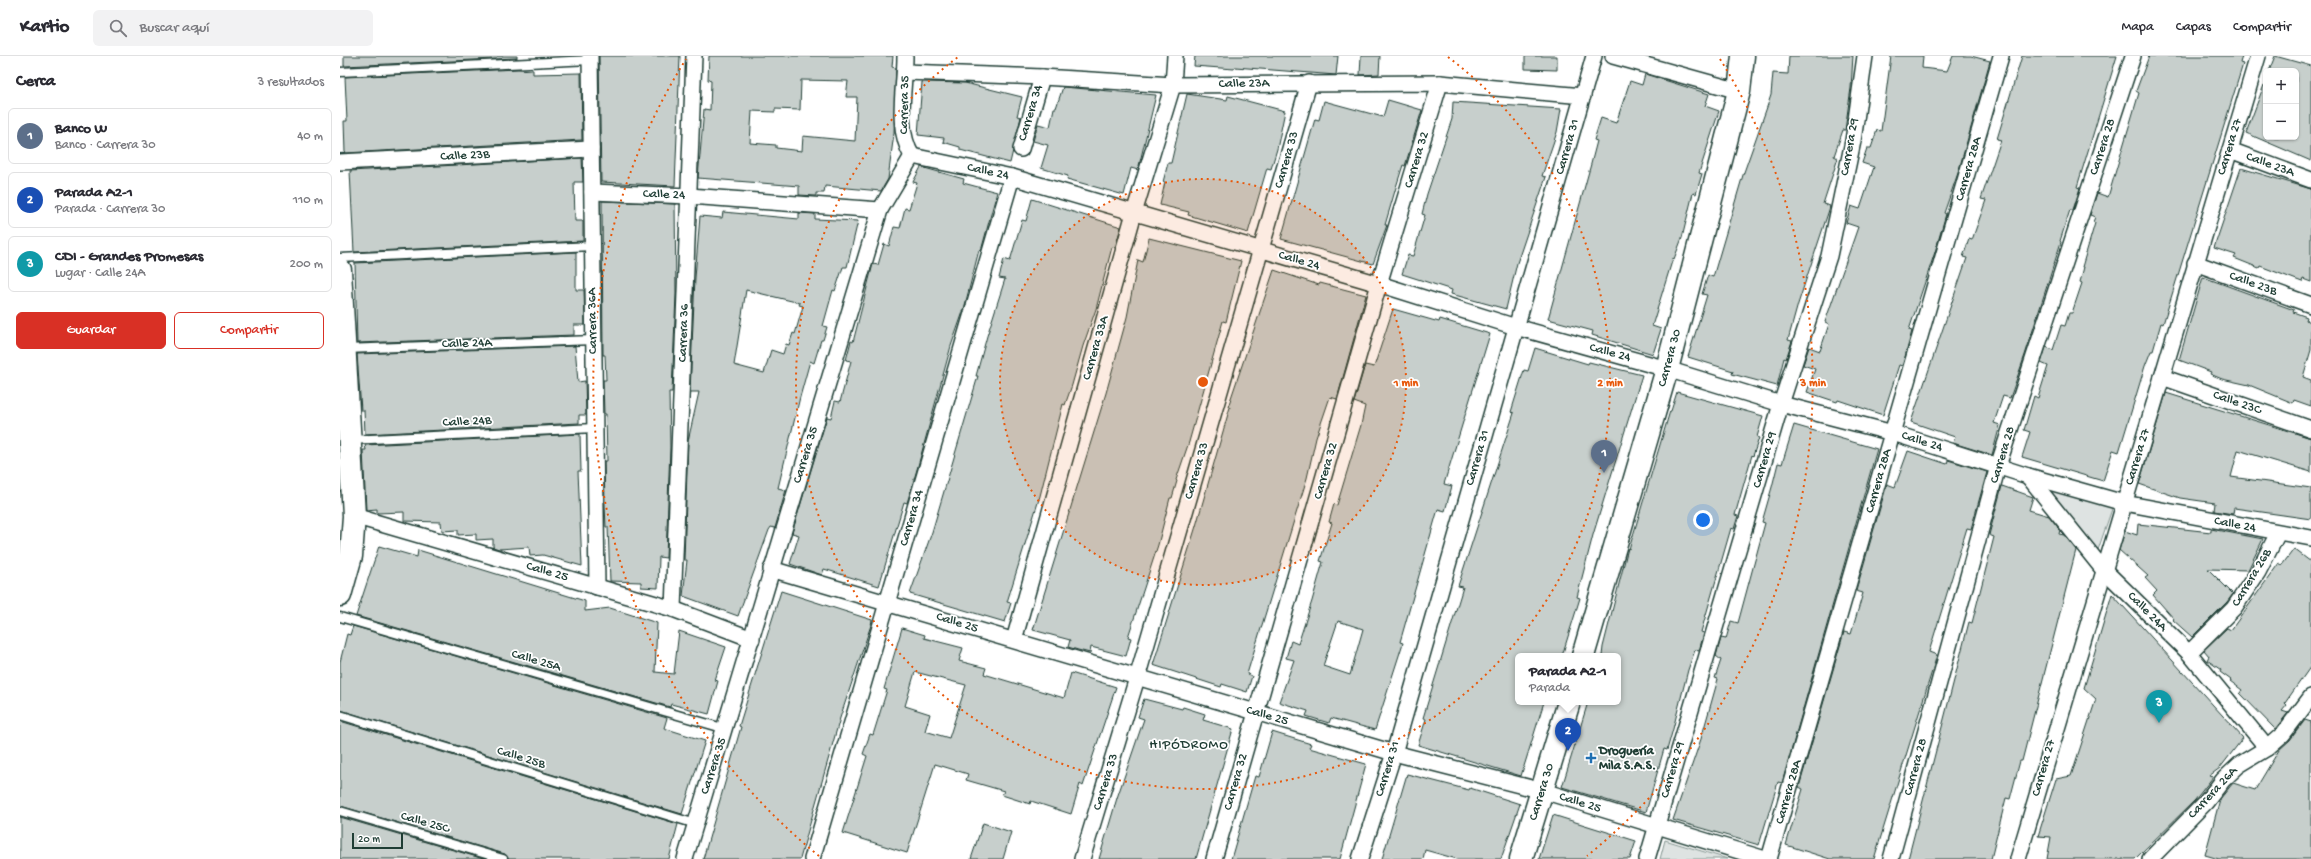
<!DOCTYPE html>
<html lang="es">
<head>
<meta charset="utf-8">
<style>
	:root { --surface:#fff; --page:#f2f2f3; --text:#2b2b33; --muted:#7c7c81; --line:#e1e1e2; --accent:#d93025 }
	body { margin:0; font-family:"Gochi Hand",sans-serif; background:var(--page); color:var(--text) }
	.controls { position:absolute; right:12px; top:12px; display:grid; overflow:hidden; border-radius:6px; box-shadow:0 1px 3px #0004 }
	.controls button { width:36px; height:36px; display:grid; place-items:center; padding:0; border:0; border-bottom:1px solid var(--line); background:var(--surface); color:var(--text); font:20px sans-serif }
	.scale { position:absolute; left:12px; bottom:10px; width:51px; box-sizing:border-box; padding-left:4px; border:2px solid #1f3d34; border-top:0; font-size:11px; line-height:14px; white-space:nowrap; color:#1f3d34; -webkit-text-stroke:3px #fff; paint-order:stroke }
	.you { position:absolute; left:1363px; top:464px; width:14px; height:14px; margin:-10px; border:3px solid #fff; border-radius:50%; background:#1a73e8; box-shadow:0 0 0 6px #1a73e833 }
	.badge { display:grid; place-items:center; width:26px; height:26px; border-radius:50%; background:var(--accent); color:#fff; font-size:13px; font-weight:700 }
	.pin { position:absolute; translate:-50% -33px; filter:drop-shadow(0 1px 2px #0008) }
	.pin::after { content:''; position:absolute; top:21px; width:14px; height:12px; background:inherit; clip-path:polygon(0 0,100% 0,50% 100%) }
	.popup { position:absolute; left:1175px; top:597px; width:106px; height:52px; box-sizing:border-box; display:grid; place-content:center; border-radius:6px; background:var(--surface); filter:drop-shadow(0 1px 3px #0005); font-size:13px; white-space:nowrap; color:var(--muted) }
	.popup b { font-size:15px; color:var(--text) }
	.popup::after { content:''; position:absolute; left:50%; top:100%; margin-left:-8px; border:8px solid transparent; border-top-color:var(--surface) }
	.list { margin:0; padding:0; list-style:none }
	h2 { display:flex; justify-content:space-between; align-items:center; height:52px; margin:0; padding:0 16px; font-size:17px }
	h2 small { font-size:13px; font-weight:400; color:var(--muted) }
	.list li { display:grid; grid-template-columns:26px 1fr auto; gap:12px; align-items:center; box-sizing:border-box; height:56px; margin:0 8px 8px; padding:0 8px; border:1px solid var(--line); border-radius:6px }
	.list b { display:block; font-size:15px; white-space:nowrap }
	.list p { margin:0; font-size:13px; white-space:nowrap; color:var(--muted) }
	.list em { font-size:13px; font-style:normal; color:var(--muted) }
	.actions { display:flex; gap:8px; padding:12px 16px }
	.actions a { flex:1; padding:9px 0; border:1px solid var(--accent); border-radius:6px; text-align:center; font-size:14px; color:var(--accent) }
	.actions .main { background:var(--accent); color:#fff }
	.icon { flex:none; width:22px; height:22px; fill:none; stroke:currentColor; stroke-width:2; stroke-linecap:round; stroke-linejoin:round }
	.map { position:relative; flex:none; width:1971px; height:803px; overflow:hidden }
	header { display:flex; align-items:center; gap:24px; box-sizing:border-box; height:56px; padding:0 20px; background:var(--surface); border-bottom:1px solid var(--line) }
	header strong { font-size:19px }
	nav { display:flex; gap:22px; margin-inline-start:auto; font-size:14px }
	.search { width:280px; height:36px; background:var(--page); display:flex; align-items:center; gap:10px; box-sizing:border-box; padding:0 14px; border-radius:6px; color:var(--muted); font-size:15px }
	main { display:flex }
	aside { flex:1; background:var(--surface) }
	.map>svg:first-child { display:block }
	.green { fill:#dee3e2; stroke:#7e908b }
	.building { fill:#c7cfcc; stroke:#1f3d34; fill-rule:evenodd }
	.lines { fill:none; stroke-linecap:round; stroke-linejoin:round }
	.lane-casing { stroke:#1f3d34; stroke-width:11 }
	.street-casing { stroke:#1f3d34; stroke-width:18 }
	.secondary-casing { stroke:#1f3d34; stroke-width:25 }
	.lane { stroke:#fff; stroke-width:8 }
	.street { stroke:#fff; stroke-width:15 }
	.secondary { stroke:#fff; stroke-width:22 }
	.ring { fill:none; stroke:#e8590c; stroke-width:2; stroke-dasharray:2 4 }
	.poi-dot { fill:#1f6fb2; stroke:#fff; stroke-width:1.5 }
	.labels { text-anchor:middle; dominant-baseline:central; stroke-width:3.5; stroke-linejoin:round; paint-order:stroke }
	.street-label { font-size:13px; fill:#1f3d34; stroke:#fff }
	.poi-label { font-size:13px; font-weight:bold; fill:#1f3d34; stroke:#fff; text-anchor:start }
	.neighbourhood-label { font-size:14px; letter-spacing:1px; fill:#1f3d34; stroke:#fff }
	.centre { fill:#e8590c; stroke:#fff; stroke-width:2 }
	.ring-label { font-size:12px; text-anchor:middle; font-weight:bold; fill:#e8590c; stroke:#fff; stroke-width:3.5; stroke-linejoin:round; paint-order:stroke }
</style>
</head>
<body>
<header>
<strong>Kartio</strong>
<div class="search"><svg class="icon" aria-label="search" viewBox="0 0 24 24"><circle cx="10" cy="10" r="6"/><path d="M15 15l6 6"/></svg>Buscar aquí</div>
<nav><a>Mapa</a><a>Capas</a><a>Compartir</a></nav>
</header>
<main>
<aside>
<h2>Cerca<small>3 resultados</small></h2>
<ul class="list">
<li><span class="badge" style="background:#5c6f8a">1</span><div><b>Banco W</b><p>Banco · Carrera 30</p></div><em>40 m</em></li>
<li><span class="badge" style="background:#1a4fb4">2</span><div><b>Parada A2-1</b><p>Parada · Carrera 30</p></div><em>110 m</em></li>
<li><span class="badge" style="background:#0f9aa8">3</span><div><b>CDI - Grandes Promesas</b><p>Lugar · Calle 24A</p></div><em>200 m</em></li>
</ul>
<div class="actions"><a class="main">Guardar</a><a>Compartir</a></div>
</aside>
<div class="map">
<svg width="1971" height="803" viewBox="0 0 1971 803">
	<rect width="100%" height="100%" fill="#fff"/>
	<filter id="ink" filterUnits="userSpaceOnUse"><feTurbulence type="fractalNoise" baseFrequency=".025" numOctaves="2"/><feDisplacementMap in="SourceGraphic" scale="8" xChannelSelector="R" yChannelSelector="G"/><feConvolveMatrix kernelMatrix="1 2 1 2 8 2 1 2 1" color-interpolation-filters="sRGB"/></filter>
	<g filter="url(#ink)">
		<!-- green -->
		<g class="green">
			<polygon points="1695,425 1773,450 1757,497"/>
			<polygon points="1325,784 1388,803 1320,803"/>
		</g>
		<!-- building -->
		<g class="building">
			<polygon points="4,0 177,0 177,2 4,10"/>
			<polygon points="259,0 340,0 335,130 261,126"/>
			<path d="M369,0h184l-1,11 4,1 -2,65 -6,46 -7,12 -56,-5 -1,7h-8v3l-17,-1v-9l-101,-8 6,-69 6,1 1,-29 -3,-1zM461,24l47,1 -2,16h11l-2,44 -52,-5 -1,15 -26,-3v-3l-26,-2 2,-32 23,1v-3l25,1z"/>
			<polygon points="855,0 998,0 996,19 895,11 894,13 854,10"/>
			<polygon points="1021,0 1040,0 1039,18 1020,19"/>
			<polygon points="1185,0 1217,0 1217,14 1185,13"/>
			<polygon points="1449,0 1513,0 1511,32 1505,74 1503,74 1494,100 1498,102 1483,148 1490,150 1489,154 1458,248 1448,284 1452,285 1446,303 1444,302 1437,330 1392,318 1393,315 1348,301 1367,239 1362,238 1368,219 1373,221 1403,119 1426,54 1431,39 1433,17 1448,18"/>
			<polygon points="1551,0 1583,0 1582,12 1607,15 1613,0 1631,0 1650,5 1618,117 1604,157 1606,158 1595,196 1569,274 1572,275 1565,301 1562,310 1559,309 1543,359 1498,344 1497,346 1467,336 1475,313 1463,309 1469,291 1480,295 1489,268 1485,266 1518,171 1506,167 1511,150 1520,153 1534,111 1522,107 1527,92 1531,92 1537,74 1541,75"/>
			<polygon points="1682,0 1777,0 1737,131 1740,132 1733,154 1730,154 1720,185 1721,186 1685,299 1670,342 1663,340 1654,367 1660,369 1652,399 1613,387 1615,381 1571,366 1627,202 1623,201 1629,183 1632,184 1646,144 1641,143 1661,84 1657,83"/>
			<polygon points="1809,0 1902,0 1900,7 1903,8 1823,268 1821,267 1813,295 1811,295 1805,310 1779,396 1773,394 1763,425 1682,401 1690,376 1684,374 1694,340 1698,342 1708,310 1701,307 1706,291 1713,294 1721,269 1725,270 1729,257 1732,257 1742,227 1740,226 1744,211 1742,211 1755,167 1753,166 1755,161 1750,159 1757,137 1768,141 1799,37 1796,35"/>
			<polygon points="1935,0 1971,10 1971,105 1906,77 1924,29 1926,30 1926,81 1956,81 1956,15 1929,15"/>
			<polygon points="178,13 193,14 193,18 241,17 242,84 5,97 4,65 7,65 5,21"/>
			<polygon points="1305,18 1369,38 1365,50 1379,55 1359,117 1362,118 1356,138 1353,137 1342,182 1334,203 1333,202 1312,270 1321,273 1313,298 1252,279 1253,275 1208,263 1251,108 1257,85 1254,84 1261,62 1276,67 1290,25 1302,29"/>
			<polygon points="582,26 625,27 682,41 677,60 681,61 670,107 620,94 620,91 603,86 604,82 578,79"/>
			<polygon points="723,31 816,39 798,114 791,112 784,139 727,123 728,120 701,112 708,89 693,85 698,68 710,71 714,52 716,52"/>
			<polygon points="847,38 887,44 888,40 945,55 937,93 931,113 927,112 908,177 848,159 849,156 820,149 825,126 823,126 828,107 831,107"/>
			<polygon points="1048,44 1082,54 1065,110 1063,109 1057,128 1045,169 1047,169 1033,208 941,183 975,63 979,64 984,45 1043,61"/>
			<polygon points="1113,46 1221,53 1217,76 1202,120 1206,121 1177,207 1166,253 1111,238 1112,234 1062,218 1068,199 1073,200 1085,159 1082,158 1087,138 1112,63"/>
			<polygon points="242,102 243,126 234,126 235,165 243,165 243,185 14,196 10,115"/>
			<polygon points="581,111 624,123 623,127 657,136 641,195 639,194 624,253 611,290 578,410 567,447 564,446 539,530 484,513 482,519 450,508 459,479 452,477 487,361 491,362 495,345 500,346 511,305 506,304 511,285 513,286 533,208 538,209 544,188 549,190 554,171 560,172 565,152 569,153 577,127 573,126"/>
			<polygon points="1901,112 1971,133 1971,226 1963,223 1962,226 1920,210 1919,212 1894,202 1896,199 1874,192"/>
			<polygon points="692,143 781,171 775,192 772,191 756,253 743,290 732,329 725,349 723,348 700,440 667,546 671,547 665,566 570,538 592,476 638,320 636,320 647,280 665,223 659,222 664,203 670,205 682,164 686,165"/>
			<polygon points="262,145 335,148 336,238 332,336 329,336 330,391 326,502 319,501 318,532 301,531 301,526 270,525 268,471 266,471 265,449 264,405 267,405 266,358 264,358 263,324 266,324 265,299 263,299"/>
			<path d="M383,156l76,7v-6l16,1v5l43,2 -11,46h-4l-8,24 -2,-1 -10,36 4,1 -4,13h-2l-7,23 -4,-2 -10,36 -22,91 8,2 -11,38 -4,-1 -2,3 -31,86 -55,-20 4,-36h-3l4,-119 11,-49h-9l5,-114 5,-62 22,2zM406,234l54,13 -1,2 4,1 -8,28 -2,-1 -4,12 -3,-1 -3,10 -12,-4 -7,23 -30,-8z"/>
			<polygon points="809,182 901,205 886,266 883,265 849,386 836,424 837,425 832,442 830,442 818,489 788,581 791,582 786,600 751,591 750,597 738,594 728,591 730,584 693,574 766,337 787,261 798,204 803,206"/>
			<polygon points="236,196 236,234 244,234 245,269 234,269 234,279 17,287 15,207"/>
			<polygon points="934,214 979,229 980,227 1026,239 997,343 990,341 976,382 967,422 907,618 912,620 907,636 882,628 881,631 813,609 856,470 890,351 888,351"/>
			<polygon points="1863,221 1954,254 1953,256 1967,261 1966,264 1971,266 1971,294 1963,321 1971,324 1971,350 1954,344 1953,347 1909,329 1882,323 1870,318 1871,316 1839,304"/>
			<path d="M1053,253l46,13 1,-3 50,15 -46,150 8,2 -7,25 -7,-2 -38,133 3,1 -28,87 -44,-12 -2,5 -23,-7 2,-5 -29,-9 15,-42 -8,-2 5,-17 7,3 14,-43 11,-39 -3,-1 12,-38 -3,-1 5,-18 3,1 24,-80 4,-19 -11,-4 11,-37 9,2zM998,565l25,8 -13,46 -27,-9z"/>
			<polygon points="235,290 238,326 245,325 246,359 239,359 239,367 25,378 24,354 21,354 17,298"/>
			<polygon points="1195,292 1248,308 1249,306 1302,319 1253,479 1237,541 1240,542 1222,600 1178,600 1178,646 1204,646 1181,720 1078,689 1086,663 1083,662 1123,531 1118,530 1174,357 1171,356 1184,314 1188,315"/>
			<polygon points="1337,336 1423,360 1417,381 1419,382 1413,400 1412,399 1395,459 1398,460 1394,473 1391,472 1361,576 1364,577 1359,595 1355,594 1348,614 1333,673 1327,694 1324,693 1306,756 1222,731 1248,646 1278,646 1278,600 1262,600 1263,591 1288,492 1289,493 1330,355 1331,355"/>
			<polygon points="1826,337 1971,382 1971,416 1898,394 1891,421 1971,432 1971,463 1894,452 1893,458 1874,455 1875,447 1840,442 1799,428"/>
			<polygon points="1454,369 1537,393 1442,727 1438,726 1419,789 1333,764 1361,683 1378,623 1375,622 1381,604 1376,600 1381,582 1386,583 1391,565 1398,567 1425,467 1422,466 1432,431 1438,407 1442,408"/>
			<polygon points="240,378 241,415 238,415 242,510 203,499 190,500 189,491 159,493 153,491 153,483 136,484 136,478 118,479 118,474 102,475 101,466 64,465 64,456 37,457 37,453 26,454 23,394 26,394 25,389"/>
			<polygon points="1568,395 1607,408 1608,404 1647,416 1631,473 1627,472 1589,596 1597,599 1534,803 1490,803 1446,789 1463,733 1459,731 1504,576 1511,578 1523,537 1516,535 1547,428 1555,431"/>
			<polygon points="1662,430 1693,441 1689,454 1709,460 1720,474 1719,478 1724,479 1736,494 1682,705 1680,705 1670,743 1666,742 1651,803 1568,803 1629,566 1632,567 1654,481 1649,479"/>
			<polygon points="1798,468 1871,476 1871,473 1923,483 1908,514 1868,513 1893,538 1887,546 1852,581 1833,564 1834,563 1813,539 1817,535 1805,522 1808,520 1779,494 1785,475 1797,479"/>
			<polygon points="39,490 77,501 78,494 245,545 245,555 270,552 317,567 315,616 334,618 339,575 386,591 375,624 378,625 369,658 331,648 330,651 16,560"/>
			<polygon points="1954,493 1971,506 1971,610 1945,647 1947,649 1942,655 1948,657 1935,673 1900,637 1902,634 1890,625 1891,624 1880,616 1881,614 1867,604 1869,600 1864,594 1887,572 1891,574 1939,507 1942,509"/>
			<polygon points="441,535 532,564 531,569 500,662 460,803 363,803 401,671 399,670"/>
			<polygon points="1772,538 1903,682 1880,712 1869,720 1873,721 1855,744 1795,803 1707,803 1711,781 1698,780 1716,723 1731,720 1756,643 1744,632"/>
			<polygon points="13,570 327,662 324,672 365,685 342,758 0,654 0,606 7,578 10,579"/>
			<path d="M562,572l23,7 -1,3 39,10 -4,13 27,7 -2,6 80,24 7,-25 45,14 -33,99 -3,-2 -9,30 -40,-13 -1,3 -28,-9 2,-4 -38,-11 2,-6 -33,-10 -28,89 -64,-20 24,-77 -4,-2 7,-20 3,1 14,-45 -3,-1zM575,616l51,13 -17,53 -24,-7 5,-17 -25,-8z"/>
			<polygon points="804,643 842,653 843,651 865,658 863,664 893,673 856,803 759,803 777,742 804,663 798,661"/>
			<polygon points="1965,664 1971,666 1971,803 1879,803 1865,799 1880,743 1893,727 1915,734 1939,694 1950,684"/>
			<polygon points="0,665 338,768 329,803 168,803 165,798 0,750"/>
			<polygon points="932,676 971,688 969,692 1026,708 1000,803 891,803 915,720 919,721"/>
			<polygon points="1067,718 1129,734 1130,732 1180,748 1161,803 1117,803 1085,794 1083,803 1042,803"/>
			<polygon points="1213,759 1296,785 1290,803 1199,803"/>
			<polygon points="0,761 144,803 0,803"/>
			<polygon points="643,767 671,776 663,803 631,803"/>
		</g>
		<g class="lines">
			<!-- lane casing -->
			<g class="lane-casing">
				<g id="lane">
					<polyline points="0,16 250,4"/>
					<polyline points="0,202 252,190"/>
					<polyline points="5,293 254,284"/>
					<polyline points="10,384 255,372"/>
					<polyline points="0,561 386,673"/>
					<polyline points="0,659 356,768"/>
					<polyline points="0,755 163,803"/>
				</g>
			</g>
			<!-- street casing -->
			<g class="street-casing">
				<g id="street">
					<polyline points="250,0 257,531"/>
					<path d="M565,0c0,33 -10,71 7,100"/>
					<polyline points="1273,0 1399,35"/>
					<polyline points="565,16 702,21 833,29 1100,27 1243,40"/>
					<polyline points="681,93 702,21"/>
					<polyline points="1890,94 1971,124"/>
					<polyline points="572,100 672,121 1039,228 1176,271 1327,313 1441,348 1553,377 1688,420 1784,447 1971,482"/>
					<polyline points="0,106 251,93"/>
					<polyline points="252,136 349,140 540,154"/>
					<polyline points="1855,207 1971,249"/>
					<polyline points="1822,321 1971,373"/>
					<polyline points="1688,420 1762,512 1849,597 1927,692"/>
					<polyline points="14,460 333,553 412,583"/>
					<polyline points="431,513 1054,697 1203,735 1425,803"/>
					<polyline points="333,553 354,0"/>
					<polyline points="674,584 794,157 833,29 835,0"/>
					<polyline points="1849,597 1894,552 1918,516 1938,477"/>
					<polyline points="345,803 540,154 572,100"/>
					<polyline points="472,803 672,121"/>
					<polyline points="742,803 797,622 969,27"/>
					<polyline points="874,803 1039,228 1100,27"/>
					<polyline points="1020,803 1054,697 1254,0"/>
					<polyline points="1307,803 1441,348 1489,200 1513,85 1525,0"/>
					<polyline points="1429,803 1661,0"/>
					<polyline points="1551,803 1658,410 1793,0"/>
					<path d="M1678,803c78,-268 160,-535 240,-803"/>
					<polyline points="1810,803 1866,746 1883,724 1899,709 1927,692 1943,678 1971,641"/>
				</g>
			</g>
			<!-- secondary casing -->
			<g class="secondary-casing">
				<g id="secondary">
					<polyline points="0,214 14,460 11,500 0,539"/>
					<polyline points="1243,600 1327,313 1399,35 1403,0"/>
					<polyline points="1181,803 1229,646"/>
				</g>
			</g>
			<!-- lane -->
			<use href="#lane" class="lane"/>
			<!-- street -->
			<use href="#street" class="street"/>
			<!-- secondary -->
			<use href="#secondary" class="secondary"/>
		</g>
	</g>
	<!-- distance rings -->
	<circle cx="863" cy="326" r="203" fill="#e8590c" fill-opacity=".12"/>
	<g class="ring">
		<circle cx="863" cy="326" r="203"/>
		<path d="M1108 1A407 407 0 1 1 618 1"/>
		<path d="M479 800A610 610 0 0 1 346 3M1380 3A610 610 0 0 1 1247 800"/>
	</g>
	<!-- markers -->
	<path class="poi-dot" d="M1249 696h4v4h4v4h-4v4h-4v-4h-4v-4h4z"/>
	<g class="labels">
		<!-- street labels -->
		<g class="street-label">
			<text transform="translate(904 28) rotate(-1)">Calle 23A</text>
			<text transform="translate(565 49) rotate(-89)">Carrera 35</text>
			<text transform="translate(691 57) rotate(-73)">Carrera 34</text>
			<text transform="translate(1228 91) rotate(-74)">Carrera 31</text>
			<text transform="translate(1510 91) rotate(-80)">Carrera 29</text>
			<text transform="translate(1763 91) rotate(-72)">Carrera 28</text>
			<text transform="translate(1890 91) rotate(-73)">Carrera 27</text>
			<text transform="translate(125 100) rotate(-3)">Calle 23B</text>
			<text transform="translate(947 104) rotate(-74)">Carrera 33</text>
			<text transform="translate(1077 104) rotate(-73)">Carrera 32</text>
			<text transform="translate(1930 109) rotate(20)">Calle 23A</text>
			<text transform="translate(1629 113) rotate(-74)">Carrera 28A</text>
			<text transform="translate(648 116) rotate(12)">Calle 24</text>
			<text transform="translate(324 139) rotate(2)">Calle 24</text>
			<text transform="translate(959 205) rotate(16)">Calle 24</text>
			<text transform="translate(1913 228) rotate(20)">Calle 23B</text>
			<text transform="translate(253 265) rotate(-91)">Carrera 36A</text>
			<text transform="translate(344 277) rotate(-88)">Carrera 36</text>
			<text transform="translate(127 288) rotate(-2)">Calle 24A</text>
			<text transform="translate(756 292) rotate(-74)">Carrera 33A</text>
			<text transform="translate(1270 297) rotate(15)">Calle 24</text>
			<text transform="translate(1330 302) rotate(-75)">Carrera 30</text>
			<text transform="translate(1897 347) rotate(19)">Calle 23C</text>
			<text transform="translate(127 366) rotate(-3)">Calle 24B</text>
			<text transform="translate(1582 386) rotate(18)">Calle 24</text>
			<text transform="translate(466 399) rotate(-73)">Carrera 35</text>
			<text transform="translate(1663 399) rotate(-73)">Carrera 28</text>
			<text transform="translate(1798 401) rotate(-73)">Carrera 27</text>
			<text transform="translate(1138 402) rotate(-74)">Carrera 31</text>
			<text transform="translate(1425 404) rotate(-74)">Carrera 29</text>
			<text transform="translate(857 415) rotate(-74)">Carrera 33</text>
			<text transform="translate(986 415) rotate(-74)">Carrera 32</text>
			<text transform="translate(1539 425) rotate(-74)">Carrera 28A</text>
			<text transform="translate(572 462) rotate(-74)">Carrera 34</text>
			<text transform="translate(1895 469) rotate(11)">Calle 24</text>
			<text transform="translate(207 516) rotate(16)">Calle 25</text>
			<text transform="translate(1912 522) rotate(-59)">Carrera 26B</text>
			<text transform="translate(1807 556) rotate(45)">Calle 24A</text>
			<text transform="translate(617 567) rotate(17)">Calle 25</text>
			<text transform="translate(196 605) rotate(16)">Calle 25A</text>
			<text transform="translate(927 660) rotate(16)">Calle 25</text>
			<text transform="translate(181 702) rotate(17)">Calle 25B</text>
			<text transform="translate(374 710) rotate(-72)">Carrera 35</text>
			<text transform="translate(1576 711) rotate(-75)">Carrera 28</text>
			<text transform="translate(1704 712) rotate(-74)">Carrera 27</text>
			<text transform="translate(1048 713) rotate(-73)">Carrera 31</text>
			<text transform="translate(1333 714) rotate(-74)">Carrera 29</text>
			<text transform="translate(766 726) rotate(-73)">Carrera 33</text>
			<text transform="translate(896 726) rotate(-74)">Carrera 32</text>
			<text transform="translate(1202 736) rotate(-73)">Carrera 30</text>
			<text transform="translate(1449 736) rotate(-74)">Carrera 28A</text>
			<text transform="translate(1873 737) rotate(-47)">Carrera 26A</text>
			<text transform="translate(1240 747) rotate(17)">Calle 25</text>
			<text transform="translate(85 767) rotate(16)">Calle 25C</text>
		</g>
		<!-- poi labels -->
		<g class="poi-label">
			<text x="1259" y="695">Droguería<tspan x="1259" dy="15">Mila S.A.S.</tspan></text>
		</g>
		<!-- neighbourhood labels -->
		<g class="neighbourhood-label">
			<text x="849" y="689">HIPÓDROMO</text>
		</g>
	</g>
	<circle cx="863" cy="326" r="6" class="centre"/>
	<g class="ring-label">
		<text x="1066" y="330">1 min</text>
		<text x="1270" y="330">2 min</text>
		<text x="1473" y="330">3 min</text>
	</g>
</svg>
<div class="controls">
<button>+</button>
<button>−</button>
</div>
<div class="scale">20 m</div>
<div class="you"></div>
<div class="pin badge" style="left:1264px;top:417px;background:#5c6f8a">1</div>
<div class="pin badge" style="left:1228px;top:695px;background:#1a4fb4">2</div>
<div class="popup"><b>Parada A2-1</b>Parada</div>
<div class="pin badge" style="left:1819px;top:667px;background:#0f9aa8">3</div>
</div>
</main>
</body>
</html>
